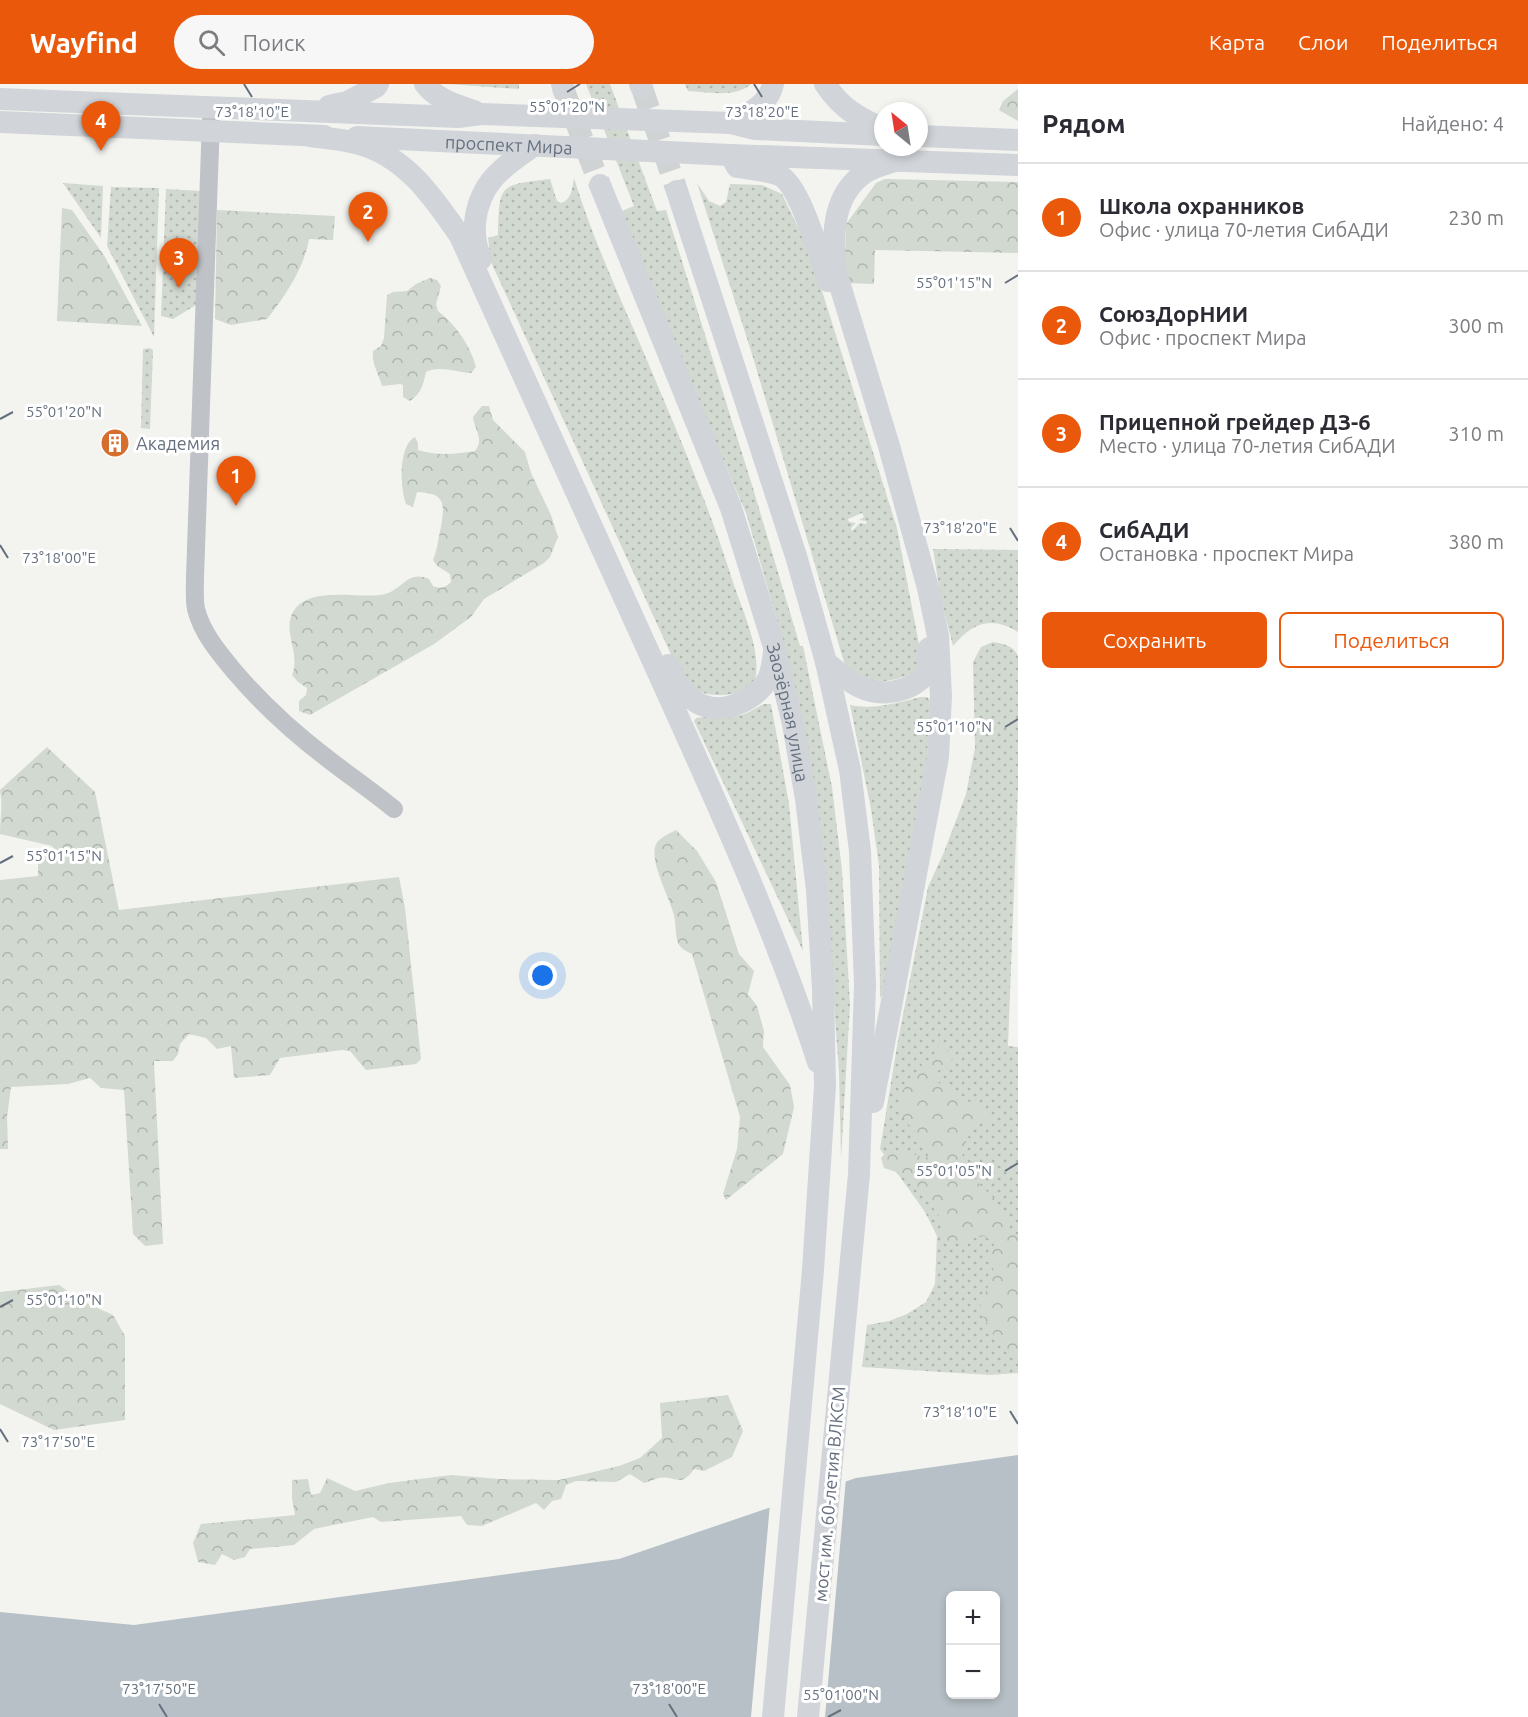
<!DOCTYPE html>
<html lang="ru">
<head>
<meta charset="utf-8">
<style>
	:root { --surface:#fff; --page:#f7f7f7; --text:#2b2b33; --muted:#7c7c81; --line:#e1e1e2; --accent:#ea580c }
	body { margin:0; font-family:Ubuntu,sans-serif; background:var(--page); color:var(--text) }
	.controls { position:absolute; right:18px; bottom:18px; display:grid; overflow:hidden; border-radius:9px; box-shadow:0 3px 9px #0003 }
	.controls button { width:54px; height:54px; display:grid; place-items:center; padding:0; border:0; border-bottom:2px solid var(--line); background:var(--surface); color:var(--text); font:30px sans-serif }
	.compass { position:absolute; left:874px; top:18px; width:54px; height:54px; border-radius:50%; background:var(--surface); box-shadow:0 3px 9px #0003; rotate:330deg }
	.you { position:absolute; left:543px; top:892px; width:21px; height:21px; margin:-15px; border:4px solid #fff; border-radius:50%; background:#1a73e8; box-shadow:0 0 0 9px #1a73e833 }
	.badge { display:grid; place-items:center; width:39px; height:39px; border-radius:50%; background:var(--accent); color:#fff; font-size:20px; font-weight:700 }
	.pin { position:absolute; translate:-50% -50px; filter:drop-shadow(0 2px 3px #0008) }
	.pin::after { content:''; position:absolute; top:32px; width:21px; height:18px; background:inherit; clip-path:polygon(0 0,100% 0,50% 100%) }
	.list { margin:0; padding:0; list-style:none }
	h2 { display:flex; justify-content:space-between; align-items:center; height:78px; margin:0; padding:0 24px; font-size:26px }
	h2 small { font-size:20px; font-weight:400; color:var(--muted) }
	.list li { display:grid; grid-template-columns:39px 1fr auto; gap:18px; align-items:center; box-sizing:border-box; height:108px; padding:0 24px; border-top:2px solid var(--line) }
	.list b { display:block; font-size:22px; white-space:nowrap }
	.list p { margin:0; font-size:20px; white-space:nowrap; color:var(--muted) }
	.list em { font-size:20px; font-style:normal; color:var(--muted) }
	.actions { display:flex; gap:12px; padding:18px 24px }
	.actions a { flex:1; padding:14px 0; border:2px solid var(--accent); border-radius:9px; text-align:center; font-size:21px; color:var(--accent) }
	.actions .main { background:var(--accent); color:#fff }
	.icon { flex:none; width:33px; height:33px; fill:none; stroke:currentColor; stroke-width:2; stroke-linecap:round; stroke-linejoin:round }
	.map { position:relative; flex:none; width:1018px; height:1633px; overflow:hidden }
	header { display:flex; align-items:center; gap:36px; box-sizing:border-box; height:84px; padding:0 30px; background:var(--accent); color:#fff }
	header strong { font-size:28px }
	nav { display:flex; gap:33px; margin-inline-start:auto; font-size:21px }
	.search { width:420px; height:54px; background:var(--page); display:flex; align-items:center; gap:15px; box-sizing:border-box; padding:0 21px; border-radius:33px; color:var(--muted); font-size:22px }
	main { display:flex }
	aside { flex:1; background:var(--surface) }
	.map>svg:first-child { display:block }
	.grass { fill:url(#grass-dots); fill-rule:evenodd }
	.forest { fill:url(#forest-crowns) }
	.water { fill:#b7c0c6; fill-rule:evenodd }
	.pier { fill:#f3f4f0 }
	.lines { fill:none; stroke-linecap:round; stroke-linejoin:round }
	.major-tunnel { stroke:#d0d3d4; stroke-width:22; stroke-dasharray:22 11; stroke-linecap:butt }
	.minor { stroke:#bfc2c6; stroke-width:18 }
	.major { stroke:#d1d4d9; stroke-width:22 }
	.ticks { fill:none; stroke:#65707f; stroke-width:2 }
	.labels { text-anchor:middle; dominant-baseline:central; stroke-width:6; stroke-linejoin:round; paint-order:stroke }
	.street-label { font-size:18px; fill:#65707f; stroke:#fff }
	.poi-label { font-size:18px; fill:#65707f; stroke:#fff; text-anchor:start }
	.ticks-label { font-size:15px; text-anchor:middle; fill:#65707f; stroke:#fff; stroke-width:6; stroke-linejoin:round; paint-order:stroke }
</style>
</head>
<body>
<header>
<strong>Wayfind</strong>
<div class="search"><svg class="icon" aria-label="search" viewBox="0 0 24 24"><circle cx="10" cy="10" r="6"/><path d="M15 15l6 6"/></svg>Поиск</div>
<nav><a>Карта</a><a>Слои</a><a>Поделиться</a></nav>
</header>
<main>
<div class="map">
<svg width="1018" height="1633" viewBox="0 0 1018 1633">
	<defs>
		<pattern id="grass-dots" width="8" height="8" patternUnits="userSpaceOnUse" patternTransform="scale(1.5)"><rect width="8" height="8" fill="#d2d9d0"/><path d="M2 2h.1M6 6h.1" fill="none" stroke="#aeb4ae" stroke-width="1.8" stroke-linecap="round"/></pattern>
		<pattern id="forest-crowns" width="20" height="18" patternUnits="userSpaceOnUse" patternTransform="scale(1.5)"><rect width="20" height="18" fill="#d2d9d0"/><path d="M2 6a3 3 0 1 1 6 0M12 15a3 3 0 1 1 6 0" fill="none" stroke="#aeb4ae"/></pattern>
	</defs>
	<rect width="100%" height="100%" fill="#f3f4f0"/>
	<!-- grass -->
	<g class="grass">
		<polygon points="447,0 519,0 519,5"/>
		<polygon points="586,0 610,0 657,127 666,126 752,401 800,562 803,562 832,703 842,786 850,920 841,1076 839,988 834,920 785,564 746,429 644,192 622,127 634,122"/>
		<path d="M685,0h66c-15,14 -44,8 -63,7z"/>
		<path d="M574,94c16,52 38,102 60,152 35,82 71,164 98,249 9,28 28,67 24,96 -2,17 -27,21 -40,20 -19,-1 -26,-9 -37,-23l-188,-410 -3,-24 10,-3c1,-51 1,-50 52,-56l7,22 4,2c11,-4 11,-14 13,-25z"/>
		<polygon points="63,99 103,102 101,154"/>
		<path d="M697,99l12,18 11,5 6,-4 4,-18 32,1 20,9 27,56 88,278 25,132 -8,13 -17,6 -21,4 -27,-13 -5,-8 -93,-311zM862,429l2,4 -5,3 7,1 1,3 -7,-1 -8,8 -1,-3 5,-5 -7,-1 -1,-3z"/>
		<polygon points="111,103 159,104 154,253 107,162"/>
		<polygon points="166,105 201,107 196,221 173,235 161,232"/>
		<polygon points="150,264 153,266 150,345 141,344 143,265"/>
		<path d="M933,465l85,1v82c-27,-17 -46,-9 -65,14l-12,-46z"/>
		<path d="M993,558c11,2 20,3 25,14v131l-10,259 10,1v326l-28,2 -128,-8 5,-42 22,-4 18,-7 19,-12 9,-18 2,-48 -12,-24 -45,-63 18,-109 30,-153 16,-35 22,-58 9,-46 -2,-86 8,-15z"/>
		<path d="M921,613h6l3,3 -3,62 -43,230 -4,6 -1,-132 -8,-57 -21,-104c25,5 46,-2 71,-8z"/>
		<path d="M764,620h7l18,100 14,147 -109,-230 2,-3c15,-3 31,0 46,-3 7,-2 15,-8 22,-11z"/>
	</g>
	<!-- forest -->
	<g class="forest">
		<polygon points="1018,5 1018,37 999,26 1003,17"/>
		<polygon points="885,95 1018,98 1018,169 875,166 874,200 844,199 846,140 876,99"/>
		<polygon points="62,124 72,126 105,173 142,242 57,237"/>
		<path d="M217,126l118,6 -2,24 -24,-1c-5,30 -24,57 -42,80l-36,6 -16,-6z"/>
		<path d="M430,194l7,2 4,6 -5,18 2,7c18,14 32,34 38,56l-5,6c-14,-1 -34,-8 -45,-1 -3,13 -5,22 -16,29l-7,-4v-12l-3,-1 -18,2c-3,-12 -11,-23 -9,-35l8,-5 3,-8 3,-43 6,-3 14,-1 9,-7z"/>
		<path d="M482,322h7l4,14 32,32 6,21 20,42 7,22 -8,20 -6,6 -60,36 -13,18 -37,27 -124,71 -11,-4v-10l7,-6 1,-7 -9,-6 -6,-7c9,-21 -10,-43 1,-63 15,-26 62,-14 87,-17 24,-3 25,-26 49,-16l4,7c8,3 12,2 18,-4l-1,-8 -13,-8 -4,-6c5,-13 5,-21 8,-33 4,-24 4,-34 -24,-35l-4,15 -7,-3c-6,-16 -8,-58 9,-67l3,6v7c17,6 40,4 57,1 10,-12 -1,-22 -2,-34z"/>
		<path d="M47,663l48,45 24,118 280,-33 6,31 16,151 -5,5 -50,6 -16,-19 -8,-1 -62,8 -10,17 -36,3 -3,-32 -14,3 -11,-11 -17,-4 -9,10 -2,10 -5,7h-19l9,183 -18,2 -12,-12 -9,-144 -23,-2 -11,-10 -22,6 -57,3 -4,30 1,32h-8v-269l38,-4v-18l18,-6 -4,-6 -52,-12c0,-16 3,-27 0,-44z"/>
		<path d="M676,746l21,21 19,31 23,72 15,17 -6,23 9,12 7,25 -1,16 27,38 4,22 -11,47 -57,46 -3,-6 14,-45 3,-32 -48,-163c-6,-3 -11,-5 -14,-11 -3,-8 -2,-20 -4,-28 -5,-19 -23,-50 -19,-68 2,-9 14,-13 21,-17z"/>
		<path d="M940,960l14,12 -6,9 -12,7 3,11c16,8 30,22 46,25l6,11c-21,7 -25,19 -29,40l17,25 16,15 10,17 6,19h7v124l-11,-6 -13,-17 -11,-20 -3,-13 15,-31 -9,-15 9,-14 -11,-7 -37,8 -7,-3 4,-18 -33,-46 -27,-9 -3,-10 7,-8 19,2 18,6 6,-6 -34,-42 3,-16 23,-31 12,-5 1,-8z"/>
		<polygon points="59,1201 82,1217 113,1231 125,1252 125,1336 54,1346 0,1320 0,1208"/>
		<path d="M728,1311l15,36 -11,26 -28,14 -10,-2c-14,20 -18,6 -35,9 -5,1 -11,4 -15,5l-14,-9 -14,8 -40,-1 -10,4 -5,14 -9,2 -8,9 -8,-7 -54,23 -15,-1 -6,-9 -80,6 -8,-5 -59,12 -20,16 -44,4 -5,8 -11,3 -12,-6 -7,11 -17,-3 -5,-19 8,-19 94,-9 -3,-16v-19l16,-1 3,16 9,-2 7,-15 28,13 34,-8 62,-8 49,4 59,1 60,-14 21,-8 22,-20 -2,-35z"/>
	</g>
	<!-- water -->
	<path class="water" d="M1018,1371v262h-1018v-105l134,13 485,-66 237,-81zM950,1512h46v98h-46z"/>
	<!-- pier -->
	<polygon class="pier" points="846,1394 825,1633 751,1633 770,1420"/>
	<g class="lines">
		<!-- major-tunnel -->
		<g class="major-tunnel">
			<polyline points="563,4 600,101"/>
			<polyline points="642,4 677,107"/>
		</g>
		<!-- minor -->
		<path class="minor" d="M211,35l-16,458c0,10 -1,22 1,32 6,24 23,44 38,62 28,33 60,62 94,88 22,17 44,32 66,50"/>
		<!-- major -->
		<g class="major">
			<path d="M425,0c12,16 31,21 49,27"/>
			<polyline points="562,0 563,4"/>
			<polyline points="640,0 642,4"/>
			<path d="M825,0c16,24 32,33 58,45"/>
			<polyline points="0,15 458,33 481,30 731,39 755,45 883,51"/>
			<polyline points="329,22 347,18 376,3 378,0"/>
			<polyline points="0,38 324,52"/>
			<path d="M731,39c16,-9 38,-18 42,-39"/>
			<path d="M310,52c15,2 31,3 46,7 49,12 77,54 104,93 63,141 127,281 191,421 60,133 122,266 167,405"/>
			<polyline points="919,52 1018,56"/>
			<path id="s1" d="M357,53l373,18 288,10"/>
			<path d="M732,74l5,9c13,2 29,3 42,8 21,9 41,83 49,106"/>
			<path id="s2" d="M600,101l131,323 44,142 18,74 13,75 11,91 6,99 2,97 -12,184 -40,447"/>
			<polyline points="677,107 796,472 814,535 826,578 850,686 860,767 865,901 859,1090 808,1633"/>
			<path d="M481,175c-5,-12 -7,-24 -6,-36 4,-41 29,-57 60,-78"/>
			<path d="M826,578c21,18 40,36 70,29 14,-3 22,-8 32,-19l1,-24"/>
			<path d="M668,581c6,14 12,24 24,34 24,20 62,4 76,-20 4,-8 5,-19 6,-27"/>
			<path d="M873,1018l65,-345 3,-61 -3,-60 -10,-48 -39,-142 -54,-177c-3,-35 -2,-76 31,-97 9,-6 21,-8 31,-12"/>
		</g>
	</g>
	<!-- ticks -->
	<path class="ticks" d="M244,0l8,13M754,0l8,13M567,8l13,-8M1005,199l13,-8M0,335l13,-7M1010,444l8,13M0,461l8,13M1005,643l13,-8M0,779l13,-7M1005,1087l13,-8M0,1223l13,-7M1010,1327l8,13M0,1345l8,13M159,1620l8,13M669,1620l8,13M828,1633l13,-7"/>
	<!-- icons -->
	<defs>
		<g id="building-disc" transform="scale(1.5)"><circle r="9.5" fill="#d66f2e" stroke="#fff"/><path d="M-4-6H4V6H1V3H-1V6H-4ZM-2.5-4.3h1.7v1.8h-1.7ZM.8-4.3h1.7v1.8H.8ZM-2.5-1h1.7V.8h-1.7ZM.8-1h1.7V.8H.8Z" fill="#fff"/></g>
	</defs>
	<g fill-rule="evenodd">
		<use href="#building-disc" x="115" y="359"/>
	</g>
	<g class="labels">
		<!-- street labels -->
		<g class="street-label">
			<text stroke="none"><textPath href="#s1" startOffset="152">проспект Мира</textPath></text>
			<text stroke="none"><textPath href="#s2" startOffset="561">Заозёрная улица</textPath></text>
			<text transform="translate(829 1410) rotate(-85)">мост им. 60-летия ВЛКСМ</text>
		</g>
		<!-- poi labels -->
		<g class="poi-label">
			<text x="136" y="359">Академия</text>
		</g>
	</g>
	<g class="ticks-label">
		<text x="567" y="28">55°01'20"N</text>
		<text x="252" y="33">73°18'10"E</text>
		<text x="762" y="33">73°18'20"E</text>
		<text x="954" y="204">55°01'15"N</text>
		<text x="64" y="333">55°01'20"N</text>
		<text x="960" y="449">73°18'20"E</text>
		<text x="59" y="479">73°18'00"E</text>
		<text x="954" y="648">55°01'10"N</text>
		<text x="64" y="777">55°01'15"N</text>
		<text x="954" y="1092">55°01'05"N</text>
		<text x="64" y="1221">55°01'10"N</text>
		<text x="960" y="1333">73°18'10"E</text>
		<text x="58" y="1363">73°17'50"E</text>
		<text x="159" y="1610">73°17'50"E</text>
		<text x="669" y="1610">73°18'00"E</text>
		<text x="841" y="1616">55°01'00"N</text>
	</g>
</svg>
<div class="controls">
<button>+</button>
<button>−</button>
</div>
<svg class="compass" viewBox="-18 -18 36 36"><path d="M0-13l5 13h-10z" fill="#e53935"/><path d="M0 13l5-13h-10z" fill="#7c7c81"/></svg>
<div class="you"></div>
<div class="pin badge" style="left:236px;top:422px">1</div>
<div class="pin badge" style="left:368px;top:158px">2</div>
<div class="pin badge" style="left:179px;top:204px">3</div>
<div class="pin badge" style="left:101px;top:67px">4</div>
</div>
<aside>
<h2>Рядом<small>Найдено: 4</small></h2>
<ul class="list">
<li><span class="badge">1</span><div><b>Школа охранников</b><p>Офис · улица 70-летия СибАДИ</p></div><em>230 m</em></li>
<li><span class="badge">2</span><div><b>СоюзДорНИИ</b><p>Офис · проспект Мира</p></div><em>300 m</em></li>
<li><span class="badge">3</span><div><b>Прицепной грейдер ДЗ-6</b><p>Место · улица 70-летия СибАДИ</p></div><em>310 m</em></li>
<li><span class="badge">4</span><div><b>СибАДИ</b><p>Остановка · проспект Мира</p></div><em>380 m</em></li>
</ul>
<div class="actions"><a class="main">Сохранить</a><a>Поделиться</a></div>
</aside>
</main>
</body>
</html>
